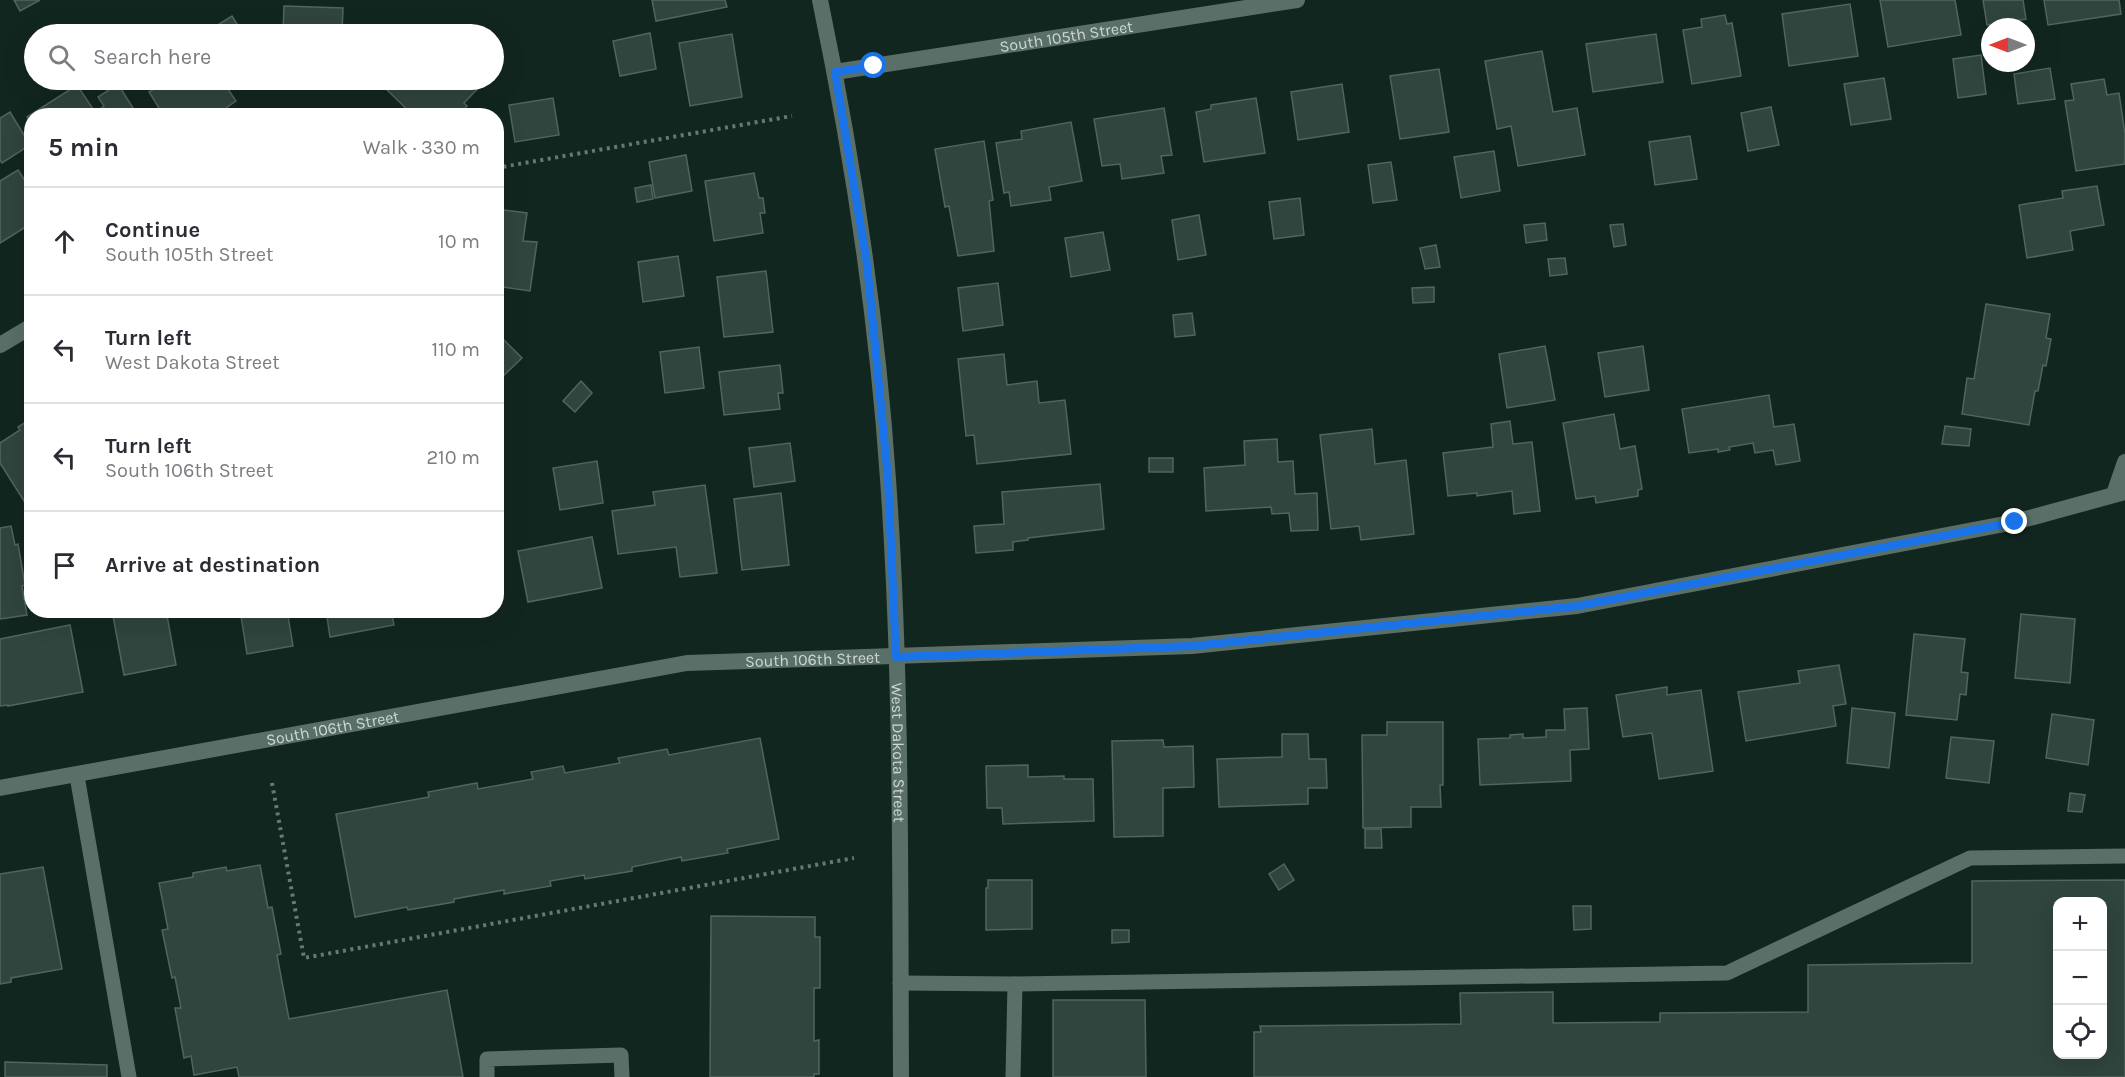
<!DOCTYPE html>
<html lang="en">
<head>
<meta charset="utf-8">
<style>
	:root { --surface:#fff; --page:#f2f2f3; --text:#2b2b33; --muted:#7c7c81; --line:#e1e1e2 }
	body { margin:0; font-family:Karla,sans-serif; background:var(--page); color:var(--text) }
	.controls { position:absolute; right:18px; bottom:18px; display:grid; overflow:hidden; border-radius:12px; box-shadow:0 6px 24px #0002 }
	.controls button { width:54px; height:54px; display:grid; place-items:center; padding:0; border:0; border-bottom:2px solid var(--line); background:var(--surface); color:var(--text); font:30px sans-serif }
	.compass { position:absolute; left:1981px; top:18px; width:54px; height:54px; border-radius:50%; background:var(--surface); box-shadow:0 6px 24px #0002; rotate:270deg }
	.stop { position:absolute; width:18px; height:18px; margin:-14px; border:4px solid #1a73e8; border-radius:50%; background:#fff }
	.stop.end { background:#1a73e8; border-color:#fff; box-shadow:0 2px 6px #0008 }
	.list { margin:0; padding:0; list-style:none }
	h2 { display:flex; justify-content:space-between; align-items:center; height:78px; margin:0; padding:0 24px; font-size:26px }
	h2 small { font-size:20px; font-weight:400; color:var(--muted) }
	.list li { display:grid; grid-template-columns:39px 1fr auto; gap:18px; align-items:center; box-sizing:border-box; height:108px; padding:0 24px; border-top:2px solid var(--line) }
	.list b { display:block; font-size:22px; white-space:nowrap }
	.list p { margin:0; font-size:20px; white-space:nowrap; color:var(--muted) }
	.list em { font-size:20px; font-style:normal; color:var(--muted) }
	.icon { flex:none; width:33px; height:33px; fill:none; stroke:currentColor; stroke-width:2; stroke-linecap:round; stroke-linejoin:round }
	.map { position:relative; flex:none; width:2125px; height:1077px; overflow:hidden }
	.search { position:absolute; background:var(--surface); box-shadow:0 6px 24px #0002; left:24px; top:24px; width:480px; height:66px; display:flex; align-items:center; gap:15px; box-sizing:border-box; padding:0 21px; border-radius:33px; color:var(--muted); font-size:22px }
	.panel { position:absolute; background:var(--surface); box-shadow:0 6px 24px #0002; left:24px; top:108px; width:480px; height:510px; border-radius:24px }
	.map>svg:first-child { display:block }
	.building { fill:#30453e; stroke:#4f655d; stroke-width:1.5; fill-rule:evenodd }
	.lines { fill:none; stroke-linecap:round; stroke-linejoin:round }
	.path { stroke:#687873; stroke-width:4; stroke-dasharray:3 4.5; stroke-linecap:butt }
	.service { stroke:#596f67; stroke-width:15 }
	.minor { stroke:#596f67; stroke-width:16 }
	.route { stroke:#1a73e8; stroke-width:8 }
	.labels { text-anchor:middle; dominant-baseline:central; stroke-width:6; stroke-linejoin:round; paint-order:stroke }
	.street-label { font-size:16px; fill:#ccd8d3; stroke:#081d17 }
</style>
</head>
<body>
<div class="map">
<svg width="2125" height="1077" viewBox="0 0 2125 1077">
	<rect width="100%" height="100%" fill="#122620"/>
	<!-- building -->
	<g class="building">
		<polygon points="14,0 40,0 20,11"/>
		<polygon points="652,0 725,0 727,7 656,21"/>
		<polygon points="1880,0 1955,0 1961,35 1888,47"/>
		<polygon points="1983,0 2023,0 2026,19 1987,25"/>
		<polygon points="2044,0 2119,0 2121,14 2048,25"/>
		<polygon points="1850,4 1858,56 1789,66 1782,14"/>
		<polygon points="284,6 343,8 342,34 283,34"/>
		<polygon points="1725,15 1727,24 1732,23 1741,76 1692,84 1683,30 1702,27 1701,19"/>
		<polygon points="232,16 243,34 210,34 208,31"/>
		<polygon points="650,33 656,69 620,76 613,41"/>
		<polygon points="732,34 742,97 690,106 679,43"/>
		<polygon points="1656,34 1663,82 1593,92 1586,44"/>
		<polygon points="1542,51 1553,112 1577,108 1585,155 1518,166 1511,126 1497,129 1485,61"/>
		<polygon points="1981,55 1986,94 1958,98 1953,59"/>
		<polygon points="2050,68 2055,99 2018,104 2014,74"/>
		<polygon points="1439,69 1449,132 1400,139 1390,76"/>
		<polygon points="1884,78 1891,119 1851,125 1844,84"/>
		<polygon points="2104,79 2107,95 2119,93 2125,134 2125,164 2076,171 2065,101 2074,100 2071,84"/>
		<polygon points="169,80 222,80 236,101 214,116 164,116 149,92"/>
		<polygon points="396,80 486,80 464,103 467,106 458,116 414,116 387,90"/>
		<polygon points="118,84 138,116 32,116 32,124 27,117 77,85 95,112 104,106 98,97"/>
		<polygon points="1342,84 1349,132 1298,140 1291,92"/>
		<polygon points="553,98 559,135 515,142 509,105"/>
		<polygon points="1256,98 1265,153 1204,162 1196,112 1211,109 1211,105"/>
		<polygon points="1771,107 1779,145 1748,151 1741,113"/>
		<polygon points="1164,108 1172,155 1161,156 1164,173 1122,179 1120,164 1102,166 1094,119"/>
		<polygon points="10,112 30,145 2,163 0,160 0,118"/>
		<polygon points="1071,122 1082,181 1049,187 1051,200 1011,206 1009,192 1004,193 996,143 1022,139 1021,131"/>
		<polygon points="1690,136 1697,179 1655,185 1649,142"/>
		<polygon points="984,141 993,200 989,201 994,251 958,256 949,206 945,207 935,149"/>
		<polygon points="1494,151 1500,191 1461,198 1454,157"/>
		<polygon points="686,155 692,191 655,198 649,162"/>
		<polygon points="1391,162 1397,200 1373,203 1368,165"/>
		<polygon points="18,170 32,191 32,223 0,243 0,181"/>
		<polygon points="754,173 759,198 763,198 765,213 760,213 763,233 714,241 705,181"/>
		<polygon points="651,185 653,199 637,202 635,188"/>
		<polygon points="2097,186 2104,225 2070,231 2073,250 2027,258 2019,205 2063,198 2062,191"/>
		<polygon points="1300,198 1304,235 1274,239 1269,202"/>
		<polygon points="496,209 527,213 523,241 537,242 530,291 496,286"/>
		<polygon points="1199,215 1206,255 1178,260 1172,220"/>
		<polygon points="1545,223 1547,240 1526,243 1524,225"/>
		<polygon points="1623,224 1626,245 1614,247 1610,225"/>
		<polygon points="1103,232 1110,270 1071,277 1065,238"/>
		<polygon points="1436,245 1440,267 1425,269 1420,248"/>
		<polygon points="678,256 684,296 643,302 638,262"/>
		<polygon points="1565,258 1567,274 1550,276 1548,259"/>
		<polygon points="766,271 773,332 724,337 717,277"/>
		<polygon points="998,283 1003,325 963,331 958,288"/>
		<polygon points="1434,287 1434,302 1413,303 1412,288"/>
		<polygon points="1986,304 2050,314 2046,338 2051,339 2046,366 2043,365 2038,391 2035,391 2029,425 1962,414 1967,378 1974,379"/>
		<polygon points="1192,313 1195,335 1175,337 1173,315"/>
		<polygon points="496,332 522,358 498,381 496,380"/>
		<polygon points="1545,346 1555,400 1507,408 1499,354"/>
		<polygon points="1643,346 1649,390 1605,397 1598,353"/>
		<polygon points="699,347 704,388 665,393 660,352"/>
		<polygon points="1004,354 1007,385 1037,381 1039,403 1065,400 1071,454 977,464 974,435 966,436 958,359"/>
		<polygon points="780,365 783,393 778,393 780,409 724,415 719,372"/>
		<polygon points="581,381 592,393 575,412 563,401"/>
		<polygon points="1769,395 1774,427 1794,424 1800,461 1776,465 1773,450 1755,453 1753,443 1729,447 1730,450 1718,452 1718,449 1689,453 1682,409"/>
		<polygon points="1614,414 1620,449 1635,446 1642,489 1638,490 1638,496 1596,503 1595,496 1576,499 1563,423"/>
		<polygon points="32,418 32,496 24,501 0,463 0,443 20,430 18,427"/>
		<polygon points="1510,421 1513,444 1532,442 1540,511 1514,514 1512,491 1477,496 1477,493 1448,496 1443,453 1493,447 1491,424"/>
		<polygon points="1945,426 1971,429 1969,446 1942,444"/>
		<polygon points="1372,429 1375,464 1406,460 1414,534 1361,540 1359,526 1331,529 1320,435"/>
		<polygon points="1277,439 1278,462 1293,461 1295,494 1317,493 1318,530 1291,531 1289,513 1272,514 1271,507 1206,511 1204,468 1245,465 1244,441"/>
		<polygon points="790,443 795,481 754,487 749,448"/>
		<rect x="1149" y="458" width="24" height="14"/>
		<polygon points="597,461 603,503 560,510 553,468"/>
		<polygon points="1100,484 1104,529 1028,538 1028,540 1013,542 1013,550 976,553 974,526 1004,524 1002,492"/>
		<polygon points="705,485 717,573 680,577 676,547 618,554 612,511 655,505 653,492"/>
		<polygon points="781,493 789,565 742,570 734,499"/>
		<polygon points="11,526 15,545 18,544 25,585 22,586 27,615 0,619 0,528"/>
		<polygon points="592,537 602,588 528,602 518,551"/>
		<polygon points="142,610 166,610 176,665 124,675 113,616"/>
		<polygon points="240,610 287,610 293,646 247,654"/>
		<polygon points="326,610 391,610 394,625 330,637"/>
		<polygon points="2021,614 2075,619 2070,683 2015,678"/>
		<polygon points="70,625 83,692 8,706 8,705 0,706 0,639"/>
		<polygon points="1914,634 1965,639 1961,672 1968,673 1966,695 1960,694 1957,720 1906,715"/>
		<polygon points="1839,665 1846,704 1833,706 1836,726 1746,741 1738,692 1800,683 1798,671"/>
		<polygon points="1667,687 1667,695 1701,690 1713,771 1659,779 1652,733 1623,737 1616,695"/>
		<polygon points="1587,708 1589,749 1570,750 1571,781 1480,785 1478,739 1510,738 1510,735 1523,734 1523,738 1546,737 1546,730 1565,730 1564,709"/>
		<polygon points="1852,708 1895,713 1889,768 1847,763"/>
		<polygon points="2052,714 2094,720 2088,765 2046,758"/>
		<polygon points="1387,722 1443,722 1443,785 1440,785 1441,807 1411,807 1411,827 1363,828 1362,735 1387,735"/>
		<polygon points="1282,734 1308,734 1309,759 1326,759 1327,788 1308,788 1308,804 1219,807 1217,759 1282,757"/>
		<polygon points="1951,737 1994,741 1989,783 1946,778"/>
		<polygon points="760,738 779,839 727,849 728,853 682,861 681,857 632,867 632,871 585,879 584,875 550,881 551,886 504,894 504,890 454,899 454,902 408,910 407,907 355,917 336,814 429,797 428,792 477,783 478,789 533,779 531,772 563,766 565,773 620,763 618,758 667,749 669,755"/>
		<polygon points="1163,740 1164,747 1193,746 1194,787 1163,788 1163,836 1114,837 1112,741"/>
		<polygon points="1028,765 1028,777 1064,776 1064,779 1093,779 1094,821 1003,824 1002,808 987,808 986,766"/>
		<polygon points="2070,793 2085,795 2082,812 2068,811"/>
		<polygon points="1365,829 1381,829 1382,848 1365,848"/>
		<polygon points="1284,864 1294,880 1279,890 1269,874"/>
		<polygon points="260,865 268,908 272,907 281,954 277,955 289,1019 447,990 463,1077 239,1077 237,1067 194,1075 191,1056 184,1058 175,1008 181,1008 175,977 172,978 162,930 168,929 159,883 193,877 193,873 226,867 227,871"/>
		<polygon points="43,867 62,969 11,978 11,982 0,984 0,874"/>
		<polygon points="988,880 1032,880 1032,929 986,930 986,888 988,888"/>
		<path d="M2125,880v197h-871v-45h7l-1,-6 201,-2 -1,-31 93,-1v31l107,-1v-9l148,-1v-47l164,-2v-82zM2058,902h44v152h-44z"/>
		<polygon points="1573,906 1591,906 1591,929 1574,930"/>
		<polygon points="711,916 815,917 815,937 820,937 820,988 814,988 814,1041 819,1040 819,1074 814,1074 814,1077 710,1077"/>
		<polygon points="1112,930 1129,930 1129,942 1112,943"/>
		<polygon points="1053,1000 1145,1000 1146,1077 1053,1077"/>
		<polygon points="5,1062 107,1065 107,1077 5,1077"/>
	</g>
	<g class="lines">
		<!-- path -->
		<g class="path">
			<polyline points="496,168 792,116"/>
			<polyline points="272,783 304,958 854,858"/>
		</g>
		<!-- service -->
		<g class="service">
			<polyline points="77,776 129,1077"/>
			<polyline points="900,983 1015,984 1013,1077"/>
			<polyline points="1015,984 1727,973 1970,858 2125,856"/>
			<polyline points="487,1077 487,1059 621,1055 622,1077"/>
		</g>
		<!-- minor -->
		<g class="minor">
			<path id="s1" d="M820,0c33,158 57,318 68,479 14,199 12,399 13,598"/>
			<path id="s2" d="M835,72l462,-72"/>
			<polyline points="0,345 32,326"/>
			<polyline points="2114,494 2125,462"/>
			<path id="s3" d="M0,788l687,-125 505,-17 385,-40 438,-84 110,-30"/>
		</g>
	</g>
	<g class="lines">
		<!-- route -->
		<polyline class="route" points="874,66 835,72 867,264 888,478 896,657 1192,646 1577,606 2015,522"/>
	</g>
	<g class="labels">
		<!-- street labels -->
		<g class="street-label">
			<text stroke="none"><textPath href="#s2" startOffset="234">South 105th Street</textPath></text>
			<text stroke="none"><textPath href="#s3" startOffset="824">South 106th Street</textPath></text>
			<text stroke="none"><textPath href="#s3" startOffset="338">South 106th Street</textPath></text>
			<text stroke="none"><textPath href="#s1" startOffset="758">West Dakota Street</textPath></text>
		</g>
	</g>
</svg>
<div class="controls">
<button>+</button>
<button>−</button>
<button><svg class="icon" aria-label="locate" viewBox="0 0 24 24"><circle cx="12" cy="12" r="6"/><path d="M12 2v4M12 18v4M2 12h4M18 12h4"/></svg></button>
</div>
<svg class="compass" viewBox="-18 -18 36 36"><path d="M0-13l5 13h-10z" fill="#e53935"/><path d="M0 13l5-13h-10z" fill="#7c7c81"/></svg>
<div class="stop" style="left:874px;top:66px"></div>
<div class="stop end" style="left:2015px;top:522px"></div>
<div class="search"><svg class="icon" aria-label="search" viewBox="0 0 24 24"><circle cx="10" cy="10" r="6"/><path d="M15 15l6 6"/></svg>Search here</div>
<section class="panel">
<h2>5 min<small>Walk · 330 m</small></h2>
<ul class="list">
<li><svg class="icon" aria-label="ahead" viewBox="0 0 24 24"><path d="M12 20V5M6 11l6-6 6 6"/></svg><div><b>Continue</b><p>South 105th Street</p></div><em>10 m</em></li>
<li><svg class="icon" aria-label="left" viewBox="0 0 24 24"><path d="M17 20v-9H6M10 6l-5 5 5 5"/></svg><div><b>Turn left</b><p>West Dakota Street</p></div><em>110 m</em></li>
<li><svg class="icon" aria-label="left" viewBox="0 0 24 24"><path d="M17 20v-9H6M10 6l-5 5 5 5"/></svg><div><b>Turn left</b><p>South 106th Street</p></div><em>210 m</em></li>
<li><svg class="icon" aria-label="arrive" viewBox="0 0 24 24"><path d="M6 21V4h12l-3 4 3 4H6"/></svg><div><b>Arrive at destination</b></div></li>
</ul>
</section>
</div>
</body>
</html>
